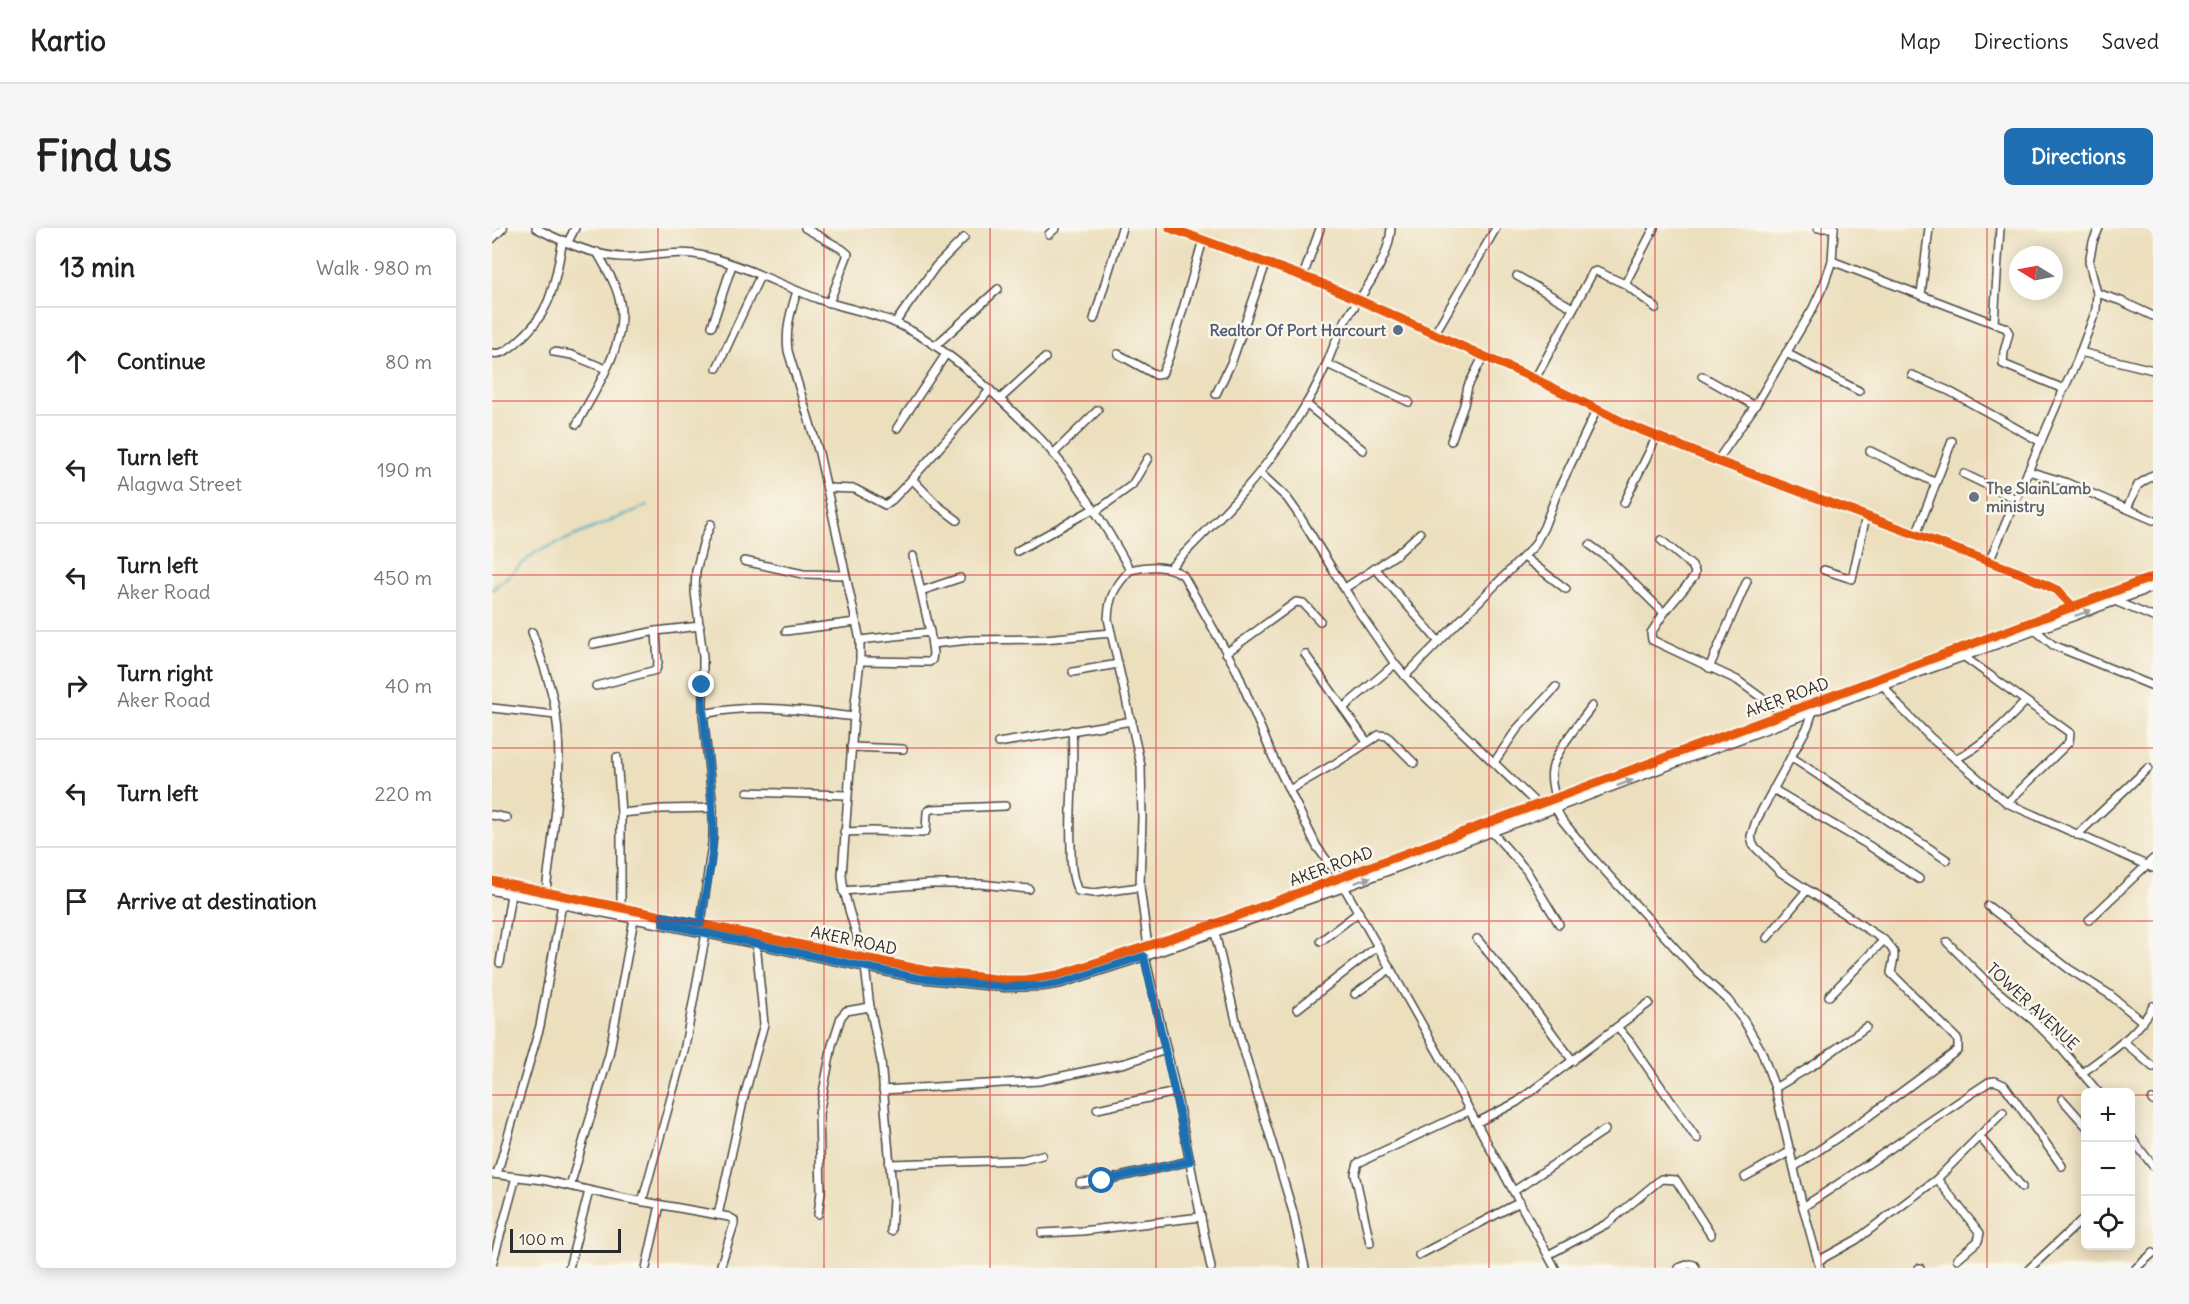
<!DOCTYPE html>
<html lang="en">
<head>
<meta charset="utf-8">
<style>
	:root { --surface:#fff; --page:#f6f6f6; --text:#202124; --muted:#757577; --line:#e0e0e0; --accent:#1f6fb2 }
	body { margin:0; font-family:Delius,sans-serif; background:var(--page); color:var(--text) }
	.controls { position:absolute; right:18px; bottom:18px; display:grid; overflow:hidden; border-radius:9px; box-shadow:0 3px 15px #0003 }
	.controls button { width:54px; height:54px; display:grid; place-items:center; padding:0; border:0; border-bottom:2px solid var(--line); background:var(--surface); color:var(--text); font:30px sans-serif }
	.compass { position:absolute; left:1517px; top:18px; width:54px; height:54px; border-radius:50%; background:var(--surface); box-shadow:0 3px 15px #0003; rotate:280deg }
	.scale { position:absolute; left:18px; bottom:15px; width:111px; box-sizing:border-box; padding-left:6px; border:3px solid #2b2b2b; border-top:0; font-size:16px; line-height:21px; white-space:nowrap; color:#2b2b2b; -webkit-text-stroke:4px #fbf7ec; paint-order:stroke }
	.stop { position:absolute; width:18px; height:18px; margin:-14px; border:4px solid #1f6fb2; border-radius:50%; background:#fff }
	.stop.end { background:#1f6fb2; border-color:#fff; box-shadow:0 2px 6px #0008 }
	.list { margin:0; padding:0; list-style:none }
	h2 { display:flex; justify-content:space-between; align-items:center; height:78px; margin:0; padding:0 24px; font-size:26px }
	h2 small { font-size:20px; font-weight:400; color:var(--muted) }
	.list li { display:grid; grid-template-columns:39px 1fr auto; gap:18px; align-items:center; box-sizing:border-box; height:108px; padding:0 24px; border-top:2px solid var(--line) }
	.list b { display:block; font-size:22px; white-space:nowrap }
	.list p { margin:0; font-size:20px; white-space:nowrap; color:var(--muted) }
	.list em { font-size:20px; font-style:normal; color:var(--muted) }
	.icon { flex:none; width:33px; height:33px; fill:none; stroke:currentColor; stroke-width:2; stroke-linecap:round; stroke-linejoin:round }
	.map { position:relative; flex:none; width:1661px; height:1040px; overflow:hidden; border-radius:9px }
	header { display:flex; align-items:center; gap:36px; box-sizing:border-box; height:84px; padding:0 30px; background:var(--surface); border-bottom:2px solid var(--line) }
	header strong { font-size:28px }
	nav { display:flex; gap:33px; margin-inline-start:auto; font-size:21px }
	.intro { display:flex; align-items:center; justify-content:space-between; box-sizing:border-box; height:144px; padding:0 36px }
	h1 { margin:0; font-size:42px }
	.button { padding:15px 27px; border-radius:9px; background:var(--accent); color:#fff; font-size:21px; font-weight:700 }
	main { display:flex; gap:36px; padding:0 36px }
	aside { flex:1; background:var(--surface); border-radius:9px; box-shadow:0 3px 15px #0003 }
	.map>svg:first-child { display:block }
	.lines { fill:none; stroke-linecap:round; stroke-linejoin:round }
	.stream { stroke:#3eabbd; stroke-width:2 }
	.minor-casing { stroke:#484641; stroke-width:10 }
	.tertiary-casing { stroke:#484641; stroke-width:11 }
	.minor { stroke:#fff; stroke-width:7 }
	.tertiary { stroke:#fff; stroke-width:8 }
	.cycleway-casing { stroke:#fbf7ec; stroke-width:13 }
	.cycleway { stroke:#e8590c; stroke-width:9 }
	.oneway { fill:#a0a0a0 }
	.route { stroke:#1f6fb2; stroke-width:8 }
	.grid { fill:none; stroke:#d62828; stroke-width:1.5; stroke-opacity:0.55 }
	.service-dot { fill:#5c6f8a; stroke:#fbf7ec; stroke-width:2 }
	.worship-dot { fill:#6b7280; stroke:#fbf7ec; stroke-width:2 }
	.labels { text-anchor:middle; dominant-baseline:central; stroke-width:5; stroke-linejoin:round; paint-order:stroke }
	.service-label { font-size:16px; font-weight:bold; fill:#4e5e75; stroke:#fbf7ec; text-anchor:end }
	.worship-label { font-size:16px; font-weight:bold; fill:#5b616d; stroke:#fbf7ec; text-anchor:start }
	.street-label { font-size:16px; fill:#2b2b2b; stroke:#fbf7ec }
</style>
</head>
<body>
<header>
<strong>Kartio</strong>
<nav><a>Map</a><a>Directions</a><a>Saved</a></nav>
</header>
<div class="intro"><h1>Find us</h1><a class="button">Directions</a></div>
<main>
<aside>
<h2>13 min<small>Walk · 980 m</small></h2>
<ul class="list">
<li><svg class="icon" aria-label="ahead" viewBox="0 0 24 24"><path d="M12 20V5M6 11l6-6 6 6"/></svg><div><b>Continue</b></div><em>80 m</em></li>
<li><svg class="icon" aria-label="left" viewBox="0 0 24 24"><path d="M17 20v-9H6M10 6l-5 5 5 5"/></svg><div><b>Turn left</b><p>Alagwa Street</p></div><em>190 m</em></li>
<li><svg class="icon" aria-label="left" viewBox="0 0 24 24"><path d="M17 20v-9H6M10 6l-5 5 5 5"/></svg><div><b>Turn left</b><p>Aker Road</p></div><em>450 m</em></li>
<li><svg class="icon" aria-label="right" viewBox="0 0 24 24"><path d="M7 20v-9h11M14 6l5 5-5 5"/></svg><div><b>Turn right</b><p>Aker Road</p></div><em>40 m</em></li>
<li><svg class="icon" aria-label="left" viewBox="0 0 24 24"><path d="M17 20v-9H6M10 6l-5 5 5 5"/></svg><div><b>Turn left</b></div><em>220 m</em></li>
<li><svg class="icon" aria-label="arrive" viewBox="0 0 24 24"><path d="M6 21V4h12l-3 4 3 4H6"/></svg><div><b>Arrive at destination</b></div></li>
</ul>
</aside>
<div class="map">
<svg width="1661" height="1040" viewBox="0 0 1661 1040">
	<rect width="100%" height="100%" fill="#fbf7ec"/>
	<filter id="ink" filterUnits="userSpaceOnUse"><feTurbulence type="fractalNoise" baseFrequency=".0167" numOctaves="2"/><feDisplacementMap in="SourceGraphic" scale="12" xChannelSelector="R" yChannelSelector="G"/><feConvolveMatrix kernelMatrix="1 2 1 2 8 2 1 2 1" color-interpolation-filters="sRGB"/></filter>
	<filter id="wash" filterUnits="userSpaceOnUse"><feTurbulence type="fractalNoise" baseFrequency=".008" numOctaves="4" result="noise"/><feDisplacementMap in="SourceGraphic" scale="24" xChannelSelector="R" yChannelSelector="G"/><feGaussianBlur stdDeviation="1.35" result="paint"/><feColorMatrix in="noise" values="0 0 0 0 0 0 0 0 0 0 0 0 0 0 0 0 0 1.4 0 .05"/><feComposite in="paint" operator="in"/></filter>
	<g filter="url(#wash)">
		<rect width="100%" height="100%" fill="#ecdfbe"/>
		<g class="lines">
			<!-- stream -->
			<polyline class="stream" points="0,362 44,324 156,277"/>
		</g>
	</g>
	<g filter="url(#ink)">
		<g class="lines">
			<!-- minor casing -->
			<g class="minor-casing">
				<g id="minor">
					<path d="M44,0c28,15 67,32 100,29 19,-1 38,-6 58,-3 43,7 83,30 124,45 28,10 59,14 86,28 32,16 61,40 87,64 19,18 38,35 55,54 33,37 60,82 84,125"/>
					<polyline points="313,0 350,21 356,26 337,75"/>
					<polyline points="678,0 829,55 1043,151 1137,197 1225,233 1528,345 1565,362 1581,379"/>
					<polyline points="1326,0 1342,0"/>
					<polyline points="557,6 564,0"/>
					<polyline points="0,11 11,0"/>
					<polyline points="76,14 83,0"/>
					<polyline points="1340,33 1514,100 1517,105 1512,124 1511,136 1572,161"/>
					<polyline points="811,48 828,1"/>
					<polyline points="1025,48 1081,80"/>
					<polyline points="1133,56 1162,0"/>
					<path d="M305,63c-6,20 -12,38 -9,60l31,102 41,187v21l-5,42 -13,172c2,29 15,54 20,83"/>
					<polyline points="1605,65 1629,73 1661,88"/>
					<polyline points="1429,67 1437,0"/>
					<polyline points="602,91 630,0"/>
					<polyline points="403,95 444,38 472,10"/>
					<polyline points="1502,95 1508,0"/>
					<polyline points="220,98 240,37"/>
					<polyline points="943,105 1004,0"/>
					<polyline points="443,118 506,61"/>
					<polyline points="62,124 80,127 114,141"/>
					<polyline points="1588,124 1661,142"/>
					<path d="M0,125c11,2 16,-4 24,-10 37,-31 38,-59 47,-103"/>
					<polyline points="1294,125 1367,163"/>
					<polyline points="626,126 664,147 670,146 677,129 711,12"/>
					<polyline points="835,136 917,174"/>
					<polyline points="225,140 268,48"/>
					<polyline points="1420,147 1457,163 1549,214"/>
					<polyline points="1210,148 1263,178"/>
					<polyline points="1043,151 1101,44 1104,43 1133,56 1164,80"/>
					<polyline points="724,166 740,133 774,35"/>
					<polyline points="508,171 553,130"/>
					<polyline points="814,176 871,222"/>
					<path d="M85,196c19,-36 50,-79 43,-121 -3,-18 -14,-35 -23,-51"/>
					<polyline points="405,200 454,126"/>
					<polyline points="959,213 972,177 976,158 992,127"/>
					<polyline points="1378,223 1444,255"/>
					<polyline points="561,226 606,182"/>
					<polyline points="1225,233 1263,178 1321,80 1332,56 1340,33 1342,0"/>
					<polyline points="1536,243 1573,254 1661,292"/>
					<polyline points="768,245 795,270 805,284 867,384 903,436 922,458 1046,577"/>
					<polyline points="1472,246 1524,271"/>
					<polyline points="420,251 445,277 465,292"/>
					<polyline points="335,260 363,261 393,277 400,272 420,251 498,162"/>
					<polyline points="1132,275 1165,208"/>
					<polyline points="1635,280 1646,257 1661,247"/>
					<polyline points="603,284 640,257 656,230"/>
					<polyline points="1424,307 1460,213"/>
					<polyline points="1169,312 1200,338 1203,344 1202,349 1172,385 1159,405 1160,412 1245,452 1292,486"/>
					<polyline points="1098,317 1116,330 1172,385"/>
					<polyline points="525,323 601,281"/>
					<polyline points="421,328 438,404"/>
					<polyline points="1032,329 1074,361"/>
					<polyline points="252,333 311,346 353,347"/>
					<polyline points="1497,334 1565,176 1585,133 1604,82 1605,65 1597,34 1601,14 1607,0"/>
					<path d="M678,340c46,-47 94,-93 127,-149 11,-17 22,-37 30,-56 6,-14 10,-28 18,-42 17,-28 44,-59 46,-93"/>
					<polyline points="883,340 947,414"/>
					<polyline points="1332,342 1360,351 1374,288"/>
					<polyline points="853,360 905,326 928,305"/>
					<polyline points="429,363 468,350"/>
					<polyline points="1625,374 1661,389"/>
					<polyline points="1543,402 1561,417 1661,458"/>
					<polyline points="294,403 364,394"/>
					<path d="M40,404c8,23 17,47 22,71 12,61 -1,127 -8,188"/>
					<polyline points="368,412 438,404 441,425 440,432 437,434 368,433"/>
					<polyline points="101,416 164,403 208,398"/>
					<polyline points="440,416 477,412 552,411 619,405"/>
					<polyline points="734,425 804,374 811,375 828,393"/>
					<polyline points="813,426 875,514"/>
					<polyline points="1471,428 1578,505 1577,514 1515,575"/>
					<polyline points="1217,440 1255,353"/>
					<polyline points="581,444 626,436"/>
					<polyline points="913,448 1042,318 1052,299 1065,265 1105,181"/>
					<polyline points="104,458 164,442 166,435 164,403"/>
					<polyline points="1392,458 1407,478 1439,510 1515,575 1661,640"/>
					<polyline points="0,480 64,487"/>
					<polyline points="851,480 903,436"/>
					<path d="M211,486c51,-11 99,-4 151,3"/>
					<path d="M580,502c3,39 -3,77 -1,116 0,16 0,30 7,45l16,2 46,-6"/>
					<polyline points="506,515 640,493"/>
					<polyline points="359,519 411,521"/>
					<polyline points="125,529 129,585 129,679"/>
					<polyline points="1299,529 1455,632"/>
					<path d="M1463,531c27,-12 50,-36 70,-57"/>
					<polyline points="1003,533 1025,501 1064,459"/>
					<polyline points="1281,561 1376,617 1427,651"/>
					<polyline points="797,562 844,535 887,507 895,508 922,535"/>
					<polyline points="256,564 355,567"/>
					<path d="M1063,570c-2,-9 -5,-19 -3,-28 4,-21 28,-47 40,-64"/>
					<polyline points="1063,579 1070,592 1101,630 1206,745 1235,771 1252,793 1269,822 1283,860 1311,979 1328,1040"/>
					<polyline points="129,585 170,581 221,580"/>
					<polyline points="0,587 15,590"/>
					<polyline points="999,603 1034,642 1067,696"/>
					<polyline points="352,604 379,603 430,605 434,603 435,584 439,581 513,578"/>
					<polyline points="1585,607 1656,540"/>
					<polyline points="852,659 953,837 1063,1040"/>
					<polyline points="351,663 437,656 488,656 537,661"/>
					<polyline points="1496,678 1577,741 1617,766 1651,794"/>
					<polyline points="1597,692 1661,631"/>
					<polyline points="209,695 221,608 221,580 211,486 211,429 203,364 204,343 212,312 219,296"/>
					<polyline points="723,705 749,813 801,984 813,1040"/>
					<polyline points="1275,710 1315,662"/>
					<polyline points="985,711 1038,775 1081,833"/>
					<polyline points="829,713 867,684"/>
					<polyline points="1455,714 1499,758 1541,792 1569,820 1606,864"/>
					<path d="M656,719l-8,-60 2,-69 -1,-52 -33,-147c1,-24 7,-32 22,-49 20,-4 35,-6 53,5l54,96 35,84 45,92 24,32"/>
					<polyline points="653,728 682,854 719,1040"/>
					<polyline points="8,735 19,666"/>
					<polyline points="373,739 378,779 389,833 401,972 399,1003"/>
					<polyline points="863,766 898,741"/>
					<polyline points="1337,768 1392,712"/>
					<polyline points="805,781 886,718"/>
					<polyline points="1125,799 1138,814 1205,911"/>
					<polyline points="1631,813 1661,839"/>
					<path d="M1590,845c25,-19 56,-38 71,-67"/>
					<polyline points="1283,860 1323,836 1374,799"/>
					<polyline points="391,862 547,853 633,835 674,822"/>
					<polyline points="1570,871 1594,898"/>
					<polyline points="1660,872 1661,873"/>
					<polyline points="605,881 684,864"/>
					<polyline points="984,895 1025,874 1157,775"/>
					<polyline points="1487,908 1530,959"/>
					<polyline points="1638,908 1661,938"/>
					<polyline points="397,936 531,932 550,927"/>
					<path d="M1302,939l71,-48 93,-69v-10l-67,-67c3,-19 8,-18 -7,-33l-104,-68 -27,-27 -2,-9 5,-15 52,-95 5,-15"/>
					<polyline points="0,946 51,952 131,970 237,989 242,992 242,996 228,1040"/>
					<polyline points="5,946 48,798 70,676"/>
					<polyline points="1253,949 1299,923"/>
					<polyline points="1445,951 1488,1005 1486,1013 1465,1031"/>
					<polyline points="588,955 610,953 698,933"/>
					<polyline points="78,958 117,827 142,691"/>
					<polyline points="1022,963 1113,902"/>
					<polyline points="150,974 192,823 214,705"/>
					<path d="M1311,979c63,-40 123,-84 186,-125l6,-1 9,4 58,81"/>
					<polyline points="326,986 329,964 327,886 340,817 349,789 354,783 378,779"/>
					<polyline points="226,987 252,869 272,796 264,715"/>
					<polyline points="550,1005 590,1003 709,989"/>
					<polyline points="878,1015 863,946 866,935 977,883"/>
					<polyline points="927,1027 1028,974"/>
					<polyline points="1056,1027 1116,995 1169,951 1184,952 1219,1007"/>
					<polyline points="1326,1033 1364,1012 1445,951 1511,884"/>
					<polyline points="0,1037 24,949"/>
					<polyline points="77,1040 97,963"/>
					<polyline points="154,1040 168,977"/>
					<polyline points="1186,1040 1198,1036 1202,1037 1204,1040"/>
					<polyline points="1427,1040 1428,1040"/>
					<polyline points="1538,1040 1594,988"/>
					<polyline points="1644,1040 1661,1025"/>
				</g>
			</g>
			<!-- tertiary casing -->
			<g class="tertiary-casing">
				<g id="tertiary">
					<polyline points="0,653 436,743 512,752 533,752 566,747 720,697 1661,349"/>
					<polyline points="0,662 214,705 426,750 512,759 551,758 569,755 662,725 852,659 1335,478 1661,359"/>
				</g>
			</g>
			<!-- minor -->
			<use href="#minor" class="minor"/>
			<!-- tertiary -->
			<use href="#tertiary" class="tertiary"/>
			<!-- cycleway casing -->
			<g class="cycleway-casing">
				<g id="cycleway">
					<polyline points="678,0 829,55 1043,151 1137,197 1225,233 1528,345 1565,362 1581,379"/>
					<polyline points="0,653 436,743 512,752 533,752 566,747 720,697 1661,349"/>
				</g>
			</g>
			<!-- cycleway -->
			<use href="#cycleway" class="cycleway"/>
		</g>
		<!-- one-way arrows -->
		<defs><path id="oneway-solid" d="M-6-.8H1V-3.2L6.5 0L1 3.2V.8H-6Z" transform="scale(1.5)"/></defs>
		<g class="oneway">
			<use href="#oneway-solid" transform="translate(1591 385) rotate(-19)"/>
			<use href="#oneway-solid" transform="translate(1133 555) rotate(-20)"/>
			<use href="#oneway-solid" transform="translate(871 652) rotate(-21)"/>
		</g>
	</g>
	<g class="lines" filter="url(#ink)">
		<!-- route -->
		<path class="route" d="M210,457c1,49 11,98 11,147 1,31 -9,61 -12,91l-38,-7v8l255,54 86,9 39,-1 18,-3 83,-27 46,205 -88,20"/>
	</g>
	<!-- grid -->
	<path class="grid" d="M166,0v1040M332,0v1040M498,0v1040M664,0v1040M830,0v1040M997,0v1040M1163,0v1040M1329,0v1040M1495,0v1040M0,173h1661M0,347h1661M0,520h1661M0,693h1661M0,867h1594M1638,867h23"/>
	<!-- markers -->
	<circle class="service-dot" cx="906" cy="102" r="6"/>
	<circle class="worship-dot" cx="1482" cy="269" r="6"/>
	<g class="labels">
		<!-- service labels -->
		<g class="service-label">
			<text x="894" y="102">Realtor Of Port Harcourt</text>
		</g>
		<!-- worship labels -->
		<g class="worship-label">
			<text x="1494" y="260">The SlainLamb<tspan x="1494" dy="18">ministry</tspan></text>
		</g>
		<!-- street labels -->
		<g class="street-label">
			<text transform="translate(1295 469) rotate(-20)">AKER ROAD</text>
			<text transform="translate(839 638) rotate(-20)">AKER ROAD</text>
			<text transform="translate(362 712) rotate(12)">AKER ROAD</text>
			<text transform="translate(1541 778) rotate(43)">TOWER AVENUE</text>
		</g>
	</g>
</svg>
<div class="controls">
<button>+</button>
<button>−</button>
<button><svg class="icon" aria-label="locate" viewBox="0 0 24 24"><circle cx="12" cy="12" r="6"/><path d="M12 2v4M12 18v4M2 12h4M18 12h4"/></svg></button>
</div>
<svg class="compass" viewBox="-18 -18 36 36"><path d="M0-13l5 13h-10z" fill="#e53935"/><path d="M0 13l5-13h-10z" fill="#757577"/></svg>
<div class="scale">100 m</div>
<div class="stop" style="left:610px;top:953px"></div>
<div class="stop end" style="left:210px;top:457px"></div>
</div>
</main>
</body>
</html>
